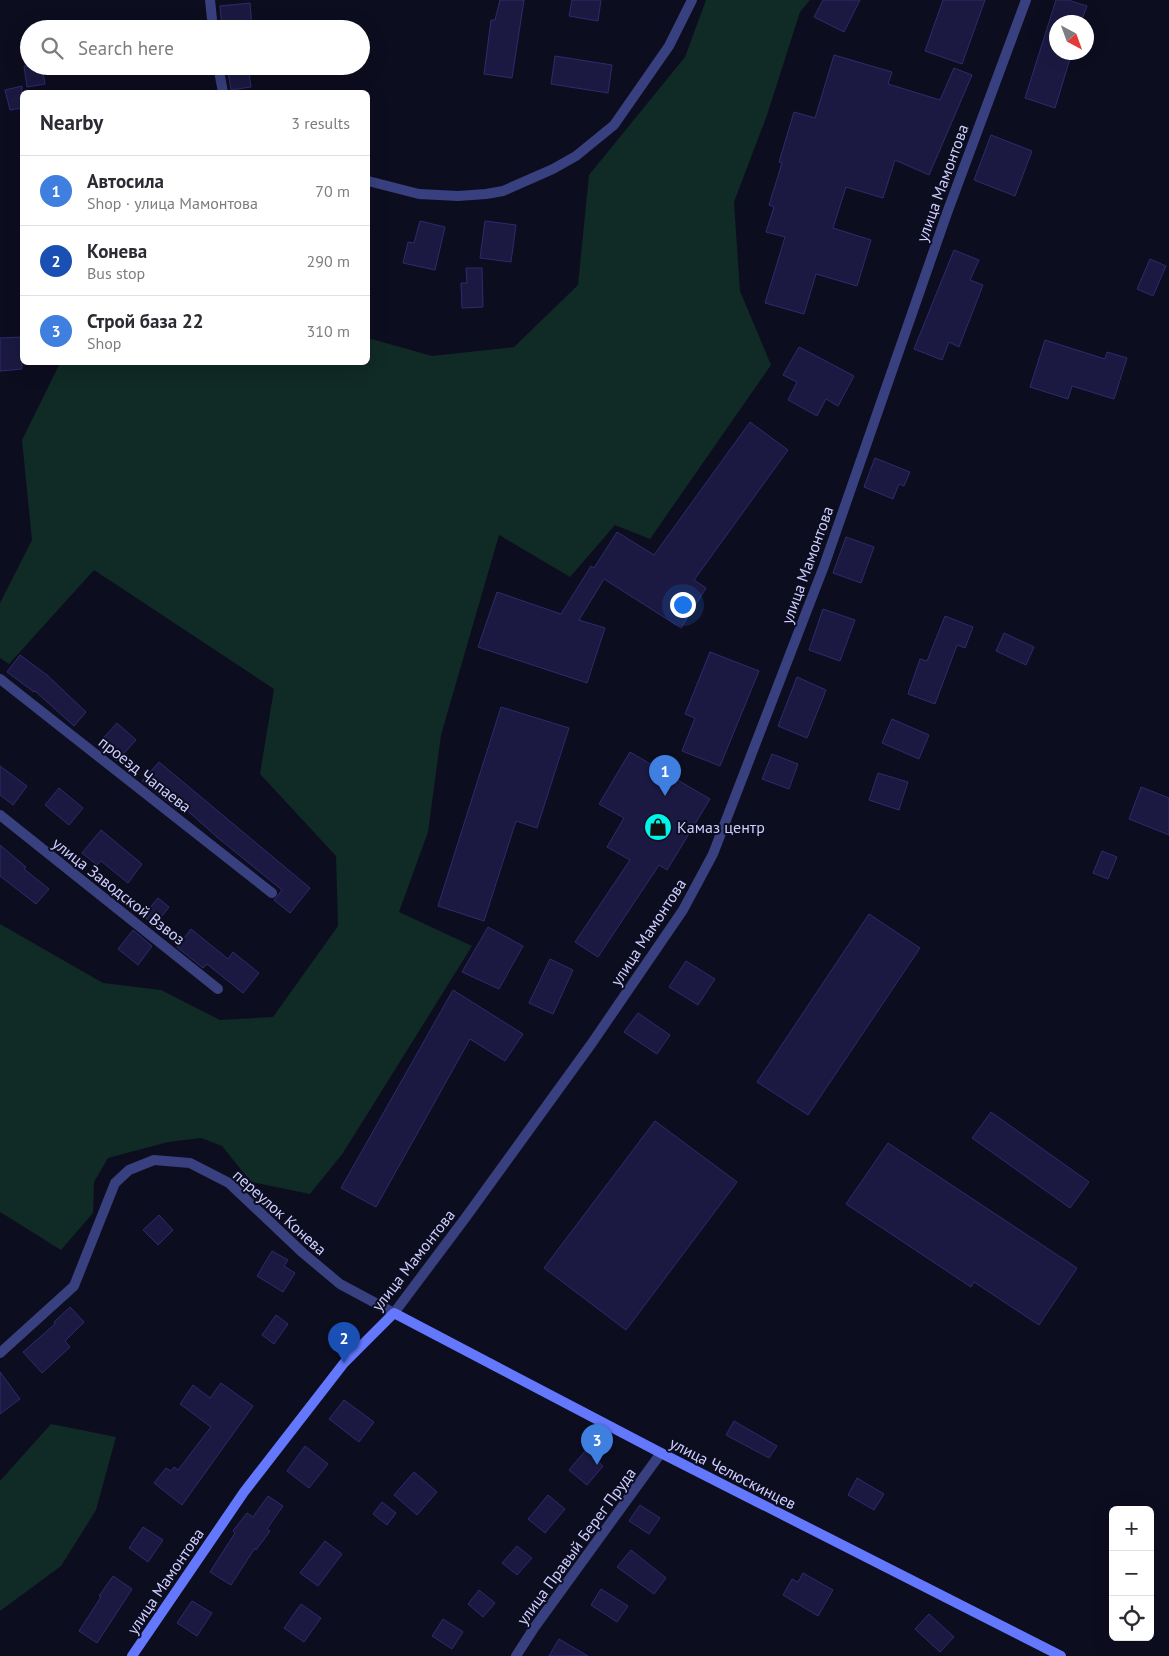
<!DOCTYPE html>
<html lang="en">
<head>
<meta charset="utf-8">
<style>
	:root { --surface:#fff; --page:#f2f2f3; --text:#2b2b33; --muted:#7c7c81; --line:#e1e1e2; --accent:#0b8043 }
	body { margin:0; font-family:"PT Sans",sans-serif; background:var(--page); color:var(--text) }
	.controls { position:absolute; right:15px; bottom:15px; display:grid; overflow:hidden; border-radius:8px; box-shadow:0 5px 20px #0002 }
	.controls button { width:45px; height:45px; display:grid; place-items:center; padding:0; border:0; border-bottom:1px solid var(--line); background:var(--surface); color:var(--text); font:25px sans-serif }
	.compass { position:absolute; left:1049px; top:15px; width:45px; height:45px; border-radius:50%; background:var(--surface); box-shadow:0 5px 20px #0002; rotate:139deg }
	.you { position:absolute; left:682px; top:604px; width:18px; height:18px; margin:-12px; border:4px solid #fff; border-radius:50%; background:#1a73e8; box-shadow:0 0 0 8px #1a73e833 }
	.badge { display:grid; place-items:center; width:32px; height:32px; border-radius:50%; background:var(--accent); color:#fff; font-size:16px; font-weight:700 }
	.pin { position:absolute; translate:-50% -41px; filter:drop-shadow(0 1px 2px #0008) }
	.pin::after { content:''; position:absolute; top:26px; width:18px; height:15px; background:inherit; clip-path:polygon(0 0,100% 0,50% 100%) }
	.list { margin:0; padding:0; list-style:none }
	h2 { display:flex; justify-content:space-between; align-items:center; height:65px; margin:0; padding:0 20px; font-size:21px }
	h2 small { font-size:16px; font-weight:400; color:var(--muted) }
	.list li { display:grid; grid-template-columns:32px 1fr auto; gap:15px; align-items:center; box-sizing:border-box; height:70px; padding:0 20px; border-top:1px solid var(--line) }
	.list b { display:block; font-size:19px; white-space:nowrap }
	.list p { margin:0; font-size:16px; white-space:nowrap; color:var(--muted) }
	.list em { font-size:16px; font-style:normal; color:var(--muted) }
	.icon { flex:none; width:28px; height:28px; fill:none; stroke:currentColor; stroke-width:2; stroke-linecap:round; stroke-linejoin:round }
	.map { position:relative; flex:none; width:1169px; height:1656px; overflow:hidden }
	.search { position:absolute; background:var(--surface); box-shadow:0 5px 20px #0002; left:20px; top:20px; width:350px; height:55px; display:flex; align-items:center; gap:12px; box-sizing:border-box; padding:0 18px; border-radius:28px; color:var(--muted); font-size:19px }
	.panel { position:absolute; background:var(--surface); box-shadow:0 5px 20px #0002; left:20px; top:90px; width:350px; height:275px; border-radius:8px }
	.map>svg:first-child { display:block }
	.green { fill:#102a25 }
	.building { fill:#1b1941; stroke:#2e2b6d }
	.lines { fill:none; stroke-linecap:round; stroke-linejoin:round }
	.street { stroke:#38407f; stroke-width:10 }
	.secondary { stroke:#6478fe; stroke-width:10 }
	.labels { text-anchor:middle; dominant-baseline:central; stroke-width:4; stroke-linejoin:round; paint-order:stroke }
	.street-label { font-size:16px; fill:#cdceff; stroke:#0d0d20 }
	.poi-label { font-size:16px; fill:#cdceff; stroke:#0d0d20; text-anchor:start }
</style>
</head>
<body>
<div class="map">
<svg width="1169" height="1656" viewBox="0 0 1169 1656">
	<rect width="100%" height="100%" fill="#0d0d20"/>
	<!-- green -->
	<g class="green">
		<polygon points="706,0 810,0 800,12 767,115 734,202 740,291 771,365 650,539 615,525 570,577 499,535 441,735 428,832 399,912 472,946 343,1153 310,1194 251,1182 222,1146 201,1138 168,1142 108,1158 94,1182 93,1213 61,1250 0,1212 0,924 103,983 161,990 220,1020 273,1017 338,926 336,856 260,774 274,689 94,570 9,664 0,658 0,603 32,540 22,440 60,363 368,362 368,338 432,356 514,347 578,285 589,175 685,57"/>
		<polygon points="51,1424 116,1437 96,1510 61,1566 0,1611 0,1481"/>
	</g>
	<!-- building -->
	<g class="building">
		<polygon points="500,0 524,0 512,78 484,74 491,20 495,20"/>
		<polygon points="572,0 601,0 598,21 569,16"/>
		<polygon points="823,0 860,0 844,32 814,17"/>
		<polygon points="943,0 985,0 962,64 925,51"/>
		<polygon points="1056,0 1068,0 1087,6 1081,22 1056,22 1056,52 1072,52 1055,108 1025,98"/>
		<polygon points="250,3 252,27 222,29 220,6"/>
		<polygon points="834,55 892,72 888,84 940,100 954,68 972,75 929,175 895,160 883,198 846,187 833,228 871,240 857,286 816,274 804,314 765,303 785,237 766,232 774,207 769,205 782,163 779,162 794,112 815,118"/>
		<polygon points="555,56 612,65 608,93 551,84"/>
		<polygon points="24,66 42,66 45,84 27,87"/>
		<polygon points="227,66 248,66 251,87 231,90"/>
		<polygon points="22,86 22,108 10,110 5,90"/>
		<polygon points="991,135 1032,151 1015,196 974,180"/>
		<polygon points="420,221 445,227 435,270 403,263 408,242 414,243"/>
		<polygon points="485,221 516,225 511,262 480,258"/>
		<polygon points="954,250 979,260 970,280 983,285 959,347 949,342 942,360 914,349"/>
		<polygon points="1150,259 1166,266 1153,296 1137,289"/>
		<polygon points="466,268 482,268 483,307 462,308 461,283 467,283"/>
		<polygon points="22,337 22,369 0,371 0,338"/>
		<polygon points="1045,340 1105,359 1107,352 1127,358 1114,399 1072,386 1068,399 1030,387"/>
		<polygon points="799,347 854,376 838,406 826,399 817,416 788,400 797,382 783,375"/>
		<polygon points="750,422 788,450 694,580 706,588 681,628 604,579 579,620 605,628 587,683 478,647 497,592 561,614 591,566 594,568 617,532 654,555"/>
		<polygon points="875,458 910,472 904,486 899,484 893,499 864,487"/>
		<polygon points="846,537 874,547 861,583 833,573"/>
		<polygon points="823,609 855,620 840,661 809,650"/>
		<polygon points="945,616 973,627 965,648 957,645 935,704 908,694 920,659 927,661"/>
		<polygon points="1004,633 1034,647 1026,665 996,651"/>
		<polygon points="710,652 759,671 720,766 682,751 695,718 685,714"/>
		<polygon points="20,655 47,675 86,712 74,726 35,691 34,692 7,672"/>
		<polygon points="797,677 826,690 807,738 778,726"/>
		<polygon points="501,707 569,728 537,828 516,821 484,921 438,906"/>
		<polygon points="892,719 929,735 919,759 882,743"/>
		<polygon points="117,723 136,740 117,761 98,744"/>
		<polygon points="630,752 710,799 667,870 659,865 598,957 575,942 630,860 607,847 624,818 599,804"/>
		<polygon points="772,754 798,764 789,789 762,779"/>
		<polygon points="159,762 310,888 290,913 274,900 282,890 217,837 181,805 177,809 142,781"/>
		<polygon points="0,766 27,786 13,805 0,795"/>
		<polygon points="878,773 908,782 899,810 869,800"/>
		<polygon points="1141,787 1169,798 1169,835 1129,819"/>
		<polygon points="59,788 83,808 69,825 45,805"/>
		<polygon points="101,830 142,864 128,883 101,861 97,865 82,853"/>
		<polygon points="0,845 26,867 24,869 49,889 36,904 0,876"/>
		<polygon points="1102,851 1117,857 1108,879 1093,873"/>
		<polygon points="158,898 169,907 155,925 143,916"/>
		<polygon points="869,914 920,948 808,1115 757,1082"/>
		<polygon points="488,927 523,946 499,989 462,972"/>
		<polygon points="191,929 228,959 233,952 259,973 243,993 207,964 203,968 177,947"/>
		<polygon points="133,930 152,946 138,965 118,949"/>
		<polygon points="550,959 573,970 553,1014 529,1003"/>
		<polygon points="686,961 715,979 698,1005 669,987"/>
		<polygon points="453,990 523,1034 505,1061 470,1039 376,1207 341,1188"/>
		<polygon points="638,1013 670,1035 657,1054 624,1032"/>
		<polygon points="991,1112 1089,1182 1070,1208 972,1138"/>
		<polygon points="655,1121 737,1182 626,1330 544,1268"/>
		<polygon points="888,1143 1077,1268 1039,1325 974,1282 971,1287 846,1204"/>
		<polygon points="159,1215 173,1230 158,1245 143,1230"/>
		<polygon points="272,1251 288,1260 284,1266 295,1273 283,1292 257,1276"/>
		<polygon points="70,1307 84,1322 65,1341 70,1347 42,1373 23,1352 55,1324 54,1322"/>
		<polygon points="276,1315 288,1324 274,1344 262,1335"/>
		<polygon points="0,1372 20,1399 0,1414"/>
		<polygon points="221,1383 253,1406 182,1505 154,1483 166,1468 171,1471 174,1467 178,1470 211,1427 180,1404 193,1385 210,1398"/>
		<polygon points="344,1400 374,1422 359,1442 329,1419"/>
		<polygon points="734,1421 777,1446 769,1458 726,1435"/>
		<polygon points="305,1446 328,1464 309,1488 287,1471"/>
		<polygon points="586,1450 603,1466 587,1485 569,1470"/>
		<polygon points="414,1472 437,1492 417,1515 394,1495"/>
		<polygon points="857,1478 884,1494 874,1510 848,1495"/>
		<polygon points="548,1495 565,1509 545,1533 528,1519"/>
		<polygon points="268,1496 283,1506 267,1529 270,1531 256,1550 255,1548 231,1585 210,1572 235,1533 233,1531 247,1513 253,1517"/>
		<polygon points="382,1502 396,1513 387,1525 373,1514"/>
		<polygon points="640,1505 660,1518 649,1534 629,1521"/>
		<polygon points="143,1527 163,1540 148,1562 129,1548"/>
		<polygon points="325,1541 342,1554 318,1586 300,1573"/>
		<polygon points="517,1546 532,1558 517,1575 502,1563"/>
		<polygon points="631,1550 666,1578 654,1594 617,1567"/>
		<polygon points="803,1573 833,1590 818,1616 783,1595 792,1579 798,1582"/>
		<polygon points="113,1576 132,1589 97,1643 79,1631 101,1597 99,1596"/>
		<polygon points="601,1589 628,1606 617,1622 591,1605"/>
		<polygon points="479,1590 495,1603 483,1617 468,1604"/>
		<polygon points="192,1601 212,1613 197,1636 177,1623"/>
		<polygon points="301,1604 321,1618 304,1642 284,1628"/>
		<polygon points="929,1614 954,1637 940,1652 915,1629"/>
		<polygon points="443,1619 463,1632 452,1649 432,1636"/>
		<polygon points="559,1639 588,1656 549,1656"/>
	</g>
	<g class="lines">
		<!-- street -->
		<g class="street">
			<polyline points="210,0 213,29"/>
			<polyline points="218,66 223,92"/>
			<polyline points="368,181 419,194 458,196 486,194 503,191 553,169 576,156 614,125 669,46 692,0"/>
			<polyline points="0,679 272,893"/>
			<polyline points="0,815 218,989"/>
			<polyline points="0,1353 74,1286 115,1183 129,1170 154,1160 190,1163 229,1183 303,1253 340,1284 394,1313 466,1217 592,1043 683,910 713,854 824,566 947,213 1026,0"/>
			<polyline points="516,1656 534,1628 661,1453"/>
		</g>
		<!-- secondary -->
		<polyline class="secondary" points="132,1656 244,1492 344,1363 394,1313 661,1453 1061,1656"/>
	</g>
	<!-- icons -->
	<defs>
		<g id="shop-disc" transform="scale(1.4375)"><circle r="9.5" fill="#02f5e9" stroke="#0d0d20"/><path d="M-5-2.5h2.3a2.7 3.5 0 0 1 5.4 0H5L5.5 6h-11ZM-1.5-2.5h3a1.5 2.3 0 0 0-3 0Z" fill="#111"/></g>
	</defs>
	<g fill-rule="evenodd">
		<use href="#shop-disc" x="658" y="827"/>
	</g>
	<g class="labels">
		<!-- street labels -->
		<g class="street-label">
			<text transform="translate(942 183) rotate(-70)">улица Мамонтова</text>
			<text transform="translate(807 565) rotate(-70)">улица Мамонтова</text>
			<text transform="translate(145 774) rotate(38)">проезд Чапаева</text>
			<text transform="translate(119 891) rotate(38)">улица Заводской Взвоз</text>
			<text transform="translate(648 932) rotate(-57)">улица Мамонтова</text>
			<text transform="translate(280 1212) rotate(42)">переулок Конева</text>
			<text transform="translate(413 1260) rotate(-52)">улица Мамонтова</text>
			<text transform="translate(733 1473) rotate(27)">улица Челюскинцев</text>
			<text transform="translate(576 1546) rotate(-54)">улица Правый Берег Пруда</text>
			<text transform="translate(165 1581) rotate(-56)">улица Мамонтова</text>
		</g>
		<!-- poi labels -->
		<g class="poi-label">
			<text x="677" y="827">Камаз центр</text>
		</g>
	</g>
</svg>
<div class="controls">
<button>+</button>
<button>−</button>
<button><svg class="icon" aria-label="locate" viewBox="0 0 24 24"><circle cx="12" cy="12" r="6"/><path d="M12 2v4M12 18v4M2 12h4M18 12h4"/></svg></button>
</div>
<svg class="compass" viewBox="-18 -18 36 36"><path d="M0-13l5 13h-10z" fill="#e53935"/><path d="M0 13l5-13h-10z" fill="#7c7c81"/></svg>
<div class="you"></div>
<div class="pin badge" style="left:665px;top:796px;background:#3f7fe0">1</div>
<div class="pin badge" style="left:344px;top:1363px;background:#1a4fb4">2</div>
<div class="pin badge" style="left:597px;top:1465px;background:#3f7fe0">3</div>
<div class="search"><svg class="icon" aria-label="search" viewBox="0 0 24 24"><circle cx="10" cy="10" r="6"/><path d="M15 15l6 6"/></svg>Search here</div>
<section class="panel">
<h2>Nearby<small>3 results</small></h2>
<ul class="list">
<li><span class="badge" style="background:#3f7fe0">1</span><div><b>Автосила</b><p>Shop · улица Мамонтова</p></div><em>70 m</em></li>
<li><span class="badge" style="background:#1a4fb4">2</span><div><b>Конева</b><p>Bus stop</p></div><em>290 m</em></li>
<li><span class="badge" style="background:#3f7fe0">3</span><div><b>Строй база 22</b><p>Shop</p></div><em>310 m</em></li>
</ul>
</section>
</div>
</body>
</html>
